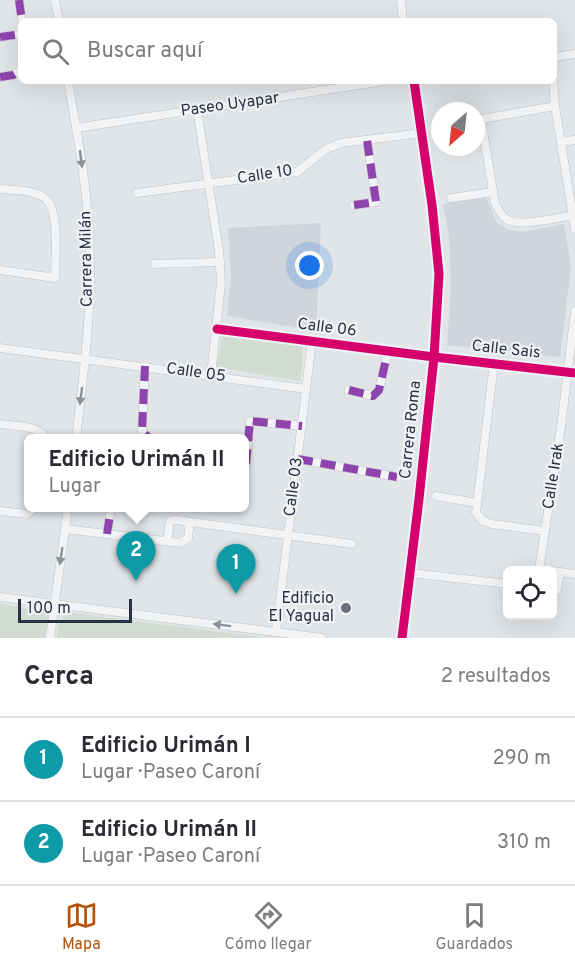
<!DOCTYPE html>
<html lang="es">
<head>
<meta charset="utf-8">
<style>
	:root { --surface:#fff; --page:#f7f7f7; --text:#2b2b33; --muted:#7c7c81; --line:#e1e1e2; --accent:#b45309 }
	body { margin:0; font-family:Overpass,sans-serif; background:var(--page); color:var(--text) }
	.controls { position:absolute; right:18px; bottom:18px; display:grid; overflow:hidden; border-radius:9px; box-shadow:0 6px 24px #0002 }
	.controls button { width:54px; height:54px; display:grid; place-items:center; padding:0; border:0; border-bottom:2px solid var(--line); background:var(--surface); color:var(--text); font:30px sans-serif }
	.compass { position:absolute; left:431px; top:102px; width:54px; height:54px; border-radius:50%; background:var(--surface); box-shadow:0 6px 24px #0002; rotate:207deg }
	.scale { position:absolute; left:18px; bottom:15px; width:114px; box-sizing:border-box; padding-left:6px; border:3px solid #273242; border-top:0; font-size:16px; line-height:21px; white-space:nowrap; color:#273242; -webkit-text-stroke:4px #eff3f7; paint-order:stroke }
	.you { position:absolute; left:310px; top:266px; width:21px; height:21px; margin:-15px; border:4px solid #fff; border-radius:50%; background:#1a73e8; box-shadow:0 0 0 9px #1a73e833 }
	.badge { display:grid; place-items:center; width:39px; height:39px; border-radius:50%; background:var(--accent); color:#fff; font-size:20px; font-weight:700 }
	.pin { position:absolute; translate:-50% -50px; filter:drop-shadow(0 2px 3px #0008) }
	.pin::after { content:''; position:absolute; top:32px; width:21px; height:18px; background:inherit; clip-path:polygon(0 0,100% 0,50% 100%) }
	.popup { position:absolute; left:24px; top:434px; width:225px; height:78px; box-sizing:border-box; display:grid; place-content:center; border-radius:9px; background:var(--surface); filter:drop-shadow(0 2px 4px #0005); font-size:20px; white-space:nowrap; color:var(--muted) }
	.popup b { font-size:22px; color:var(--text) }
	.popup::after { content:''; position:absolute; left:50%; top:100%; margin-left:-12px; border:12px solid transparent; border-top-color:var(--surface) }
	.list { margin:0; padding:0; list-style:none }
	h2 { display:flex; justify-content:space-between; align-items:center; height:78px; margin:0; padding:0 24px; font-size:26px }
	h2 small { font-size:20px; font-weight:400; color:var(--muted) }
	.list li { display:grid; grid-template-columns:39px 1fr auto; gap:18px; align-items:center; box-sizing:border-box; height:84px; padding:0 24px; border-top:2px solid var(--line) }
	.list b { display:block; font-size:22px; white-space:nowrap }
	.list p { margin:0; font-size:20px; white-space:nowrap; color:var(--muted) }
	.list em { font-size:20px; font-style:normal; color:var(--muted) }
	.icon { flex:none; width:33px; height:33px; fill:none; stroke:currentColor; stroke-width:2; stroke-linecap:round; stroke-linejoin:round }
	.map { position:relative; flex:none; width:575px; height:638px; overflow:hidden }
	.search { position:absolute; background:var(--surface); box-shadow:0 6px 24px #0002; left:18px; right:18px; top:18px; height:66px; display:flex; align-items:center; gap:15px; box-sizing:border-box; padding:0 21px; border-radius:9px; color:var(--muted); font-size:22px }
	.sheet { height:246px; background:var(--surface) }
	nav { display:flex; justify-content:space-around; align-items:center; box-sizing:border-box; height:84px; border-top:2px solid var(--line); background:var(--surface); font-size:16px; color:var(--muted) }
	nav a { display:grid; justify-items:center; gap:3px }
	nav .on { color:var(--accent) }
	.map>svg:first-child { display:block }
	.built { fill:#d0d4db }
	.green { fill:#d3dcd2 }
	.lines { fill:none; stroke-linecap:round; stroke-linejoin:round }
	.minor-casing { stroke:#c0c3c6; stroke-width:9 }
	.minor { stroke:#f2f3f4; stroke-width:8 }
	.quiet { stroke:#8e44ad; stroke-width:8; stroke-dasharray:15 8; stroke-linecap:butt }
	.cycleway-casing { stroke:#eff3f7; stroke-width:13 }
	.cycleway { stroke:#d6006c; stroke-width:9 }
	.oneway { fill:#8c929b }
	.poi-dot { fill:#68717c; stroke:#eff3f7; stroke-width:2 }
	.labels { text-anchor:middle; dominant-baseline:central; stroke-width:4.5; stroke-linejoin:round; paint-order:stroke }
	.street-label { font-size:16px; fill:#273242; stroke:#eff3f7 }
	.poi-label { font-size:16px; fill:#273242; stroke:#eff3f7; text-anchor:end }
</style>
</head>
<body>
<div class="map">
<svg width="575" height="638" viewBox="0 0 575 638">
	<rect width="100%" height="100%" fill="#e2e5e8"/>
	<!-- built -->
	<g class="built">
		<polygon points="486,197 497,223 509,230 523,232 564,224 571,267 560,357 447,345 451,286 449,237 443,204"/>
		<polygon points="321,223 316,331 227,316 231,279 228,228"/>
	</g>
	<!-- green -->
	<g class="green">
		<polygon points="223,335 303,346 301,381 216,367"/>
		<polygon points="0,604 45,611 48,618 45,638 0,638"/>
		<path d="M72,613l195,25h-210c1,-12 2,-22 15,-25z"/>
	</g>
	<g class="lines">
		<!-- minor casing -->
		<g class="minor-casing">
			<g id="minor">
				<polyline points="19,0 22,21"/>
				<polyline points="55,0 59,21"/>
				<polyline points="401,0 403,21"/>
				<polyline points="0,37 21,34"/>
				<polyline points="554,57 575,54"/>
				<polyline points="0,77 13,75 21,70"/>
				<path d="M68,81c9,52 19,103 21,155 4,68 -5,136 -13,202"/>
				<polyline points="553,81 555,106 575,229"/>
				<polyline points="197,109 219,251 221,283 211,375"/>
				<path d="M481,119l14,84c3,6 6,12 11,16 15,9 52,-2 69,-4"/>
				<polyline points="476,120 555,106"/>
				<polyline points="76,128 384,81"/>
				<polyline points="561,142 575,140"/>
				<path d="M0,189c14,1 35,1 46,10 14,13 9,60 9,79l-55,-8"/>
				<polyline points="137,193 297,172 326,149 341,143 422,133"/>
				<polyline points="451,198 493,192"/>
				<polyline points="354,205 376,202 367,140"/>
				<polyline points="155,264 220,262"/>
				<polyline points="217,329 434,357 575,373"/>
				<polyline points="0,348 306,389"/>
				<polyline points="494,363 476,513 483,521 492,524 545,531"/>
				<polyline points="145,366 142,431 149,438"/>
				<polyline points="349,390 373,396 379,390 388,351"/>
				<path d="M0,424c16,2 36,1 46,14"/>
				<polyline points="298,459 397,477"/>
				<polyline points="246,464 250,421 302,426"/>
				<polyline points="436,496 477,503"/>
				<polyline points="0,511 27,514 36,508"/>
				<polyline points="65,529 180,543 188,538 190,522"/>
				<polyline points="107,534 111,508"/>
				<polyline points="167,541 170,521 176,520 352,544"/>
				<polyline points="539,570 561,427 575,311"/>
				<polyline points="552,571 575,574"/>
				<polyline points="410,573 508,584"/>
				<polyline points="552,589 557,590 560,572"/>
				<polyline points="0,597 322,638"/>
				<polyline points="276,632 312,341"/>
				<polyline points="50,638 68,508"/>
				<polyline points="402,638 419,499 434,357 439,274 432,205 414,81"/>
			</g>
		</g>
		<!-- minor -->
		<use href="#minor" class="minor"/>
		<!-- quiet -->
		<g class="quiet">
			<polyline points="19,0 22,21"/>
			<polyline points="0,37 21,34"/>
			<polyline points="0,77 13,75 21,70"/>
			<polyline points="354,205 376,202 367,140"/>
			<polyline points="145,366 142,431 149,438"/>
			<polyline points="349,390 373,396 379,390 388,351"/>
			<polyline points="298,459 397,477"/>
			<polyline points="246,464 250,421 302,426"/>
			<polyline points="107,534 111,508"/>
		</g>
		<!-- cycleway casing -->
		<g class="cycleway-casing">
			<g id="cycleway">
				<polyline points="217,329 434,357 575,373"/>
				<polyline points="402,638 419,499 434,357 439,274 432,205 414,81"/>
			</g>
		</g>
		<!-- cycleway -->
		<use href="#cycleway" class="cycleway"/>
	</g>
	<!-- one-way arrows -->
	<defs><path id="oneway-solid" d="M-6-.8H1V-3.2L6.5 0L1 3.2V.8H-6Z" transform="scale(1.5)"/></defs>
	<g class="oneway">
		<use href="#oneway-solid" transform="translate(81 159) rotate(83)"/>
		<use href="#oneway-solid" transform="translate(81 396) rotate(97)"/>
		<use href="#oneway-solid" transform="translate(61 556) rotate(99)"/>
		<use href="#oneway-solid" transform="translate(222 625) rotate(-173)"/>
	</g>
	<!-- markers -->
	<circle class="poi-dot" cx="346" cy="608" r="6"/>
	<g class="labels">
		<!-- street labels -->
		<g class="street-label">
			<text transform="translate(230 105) rotate(-8)">Paseo Uyapar</text>
			<text transform="translate(265 175) rotate(-9)">Calle 10</text>
			<text transform="translate(87 259) rotate(-91)">Carrera Milán</text>
			<text transform="translate(327 328) rotate(7)">Calle 06</text>
			<text transform="translate(506 350) rotate(6)">Calle Sais</text>
			<text transform="translate(196 373) rotate(8)">Calle 05</text>
			<text transform="translate(411 430) rotate(-84)">Carrera Roma</text>
			<text transform="translate(554 476) rotate(-81)">Calle Irak</text>
			<text transform="translate(294 487) rotate(-83)">Calle 03</text>
		</g>
		<!-- poi labels -->
		<g class="poi-label">
			<text x="334" y="599">Edificio<tspan x="334" dy="18">El Yagual</tspan></text>
		</g>
	</g>
</svg>
<div class="controls">
<button><svg class="icon" aria-label="locate" viewBox="0 0 24 24"><circle cx="12" cy="12" r="6"/><path d="M12 2v4M12 18v4M2 12h4M18 12h4"/></svg></button>
</div>
<svg class="compass" viewBox="-18 -18 36 36"><path d="M0-13l5 13h-10z" fill="#e53935"/><path d="M0 13l5-13h-10z" fill="#7c7c81"/></svg>
<div class="scale">100 m</div>
<div class="you"></div>
<div class="pin badge" style="left:236px;top:594px;background:#0f9aa8">1</div>
<div class="pin badge" style="left:136px;top:581px;background:#0f9aa8">2</div>
<div class="popup"><b>Edificio Urimán II</b>Lugar</div>
<div class="search"><svg class="icon" aria-label="search" viewBox="0 0 24 24"><circle cx="10" cy="10" r="6"/><path d="M15 15l6 6"/></svg>Buscar aquí</div>
</div>
<section class="sheet">
<h2>Cerca<small>2 resultados</small></h2>
<ul class="list">
<li><span class="badge" style="background:#0f9aa8">1</span><div><b>Edificio Urimán I</b><p>Lugar · Paseo Caroní</p></div><em>290 m</em></li>
<li><span class="badge" style="background:#0f9aa8">2</span><div><b>Edificio Urimán II</b><p>Lugar · Paseo Caroní</p></div><em>310 m</em></li>
</ul>
</section>
<nav>
<a class="on"><svg class="icon" aria-label="map" viewBox="0 0 24 24"><path d="M3 6l6-2 6 2 6-2v14l-6 2-6-2-6 2zM9 4v14M15 6v14"/></svg>Mapa</a>
<a><svg class="icon" aria-label="directions" viewBox="0 0 24 24"><path d="M12 3l9 9-9 9-9-9zM9 14v-3h6M13 9l2 2-2 2"/></svg>Cómo llegar</a>
<a><svg class="icon" aria-label="saved" viewBox="0 0 24 24"><path d="M7 4h10v16l-5-4-5 4z"/></svg>Guardados</a>
</nav>
</body>
</html>
